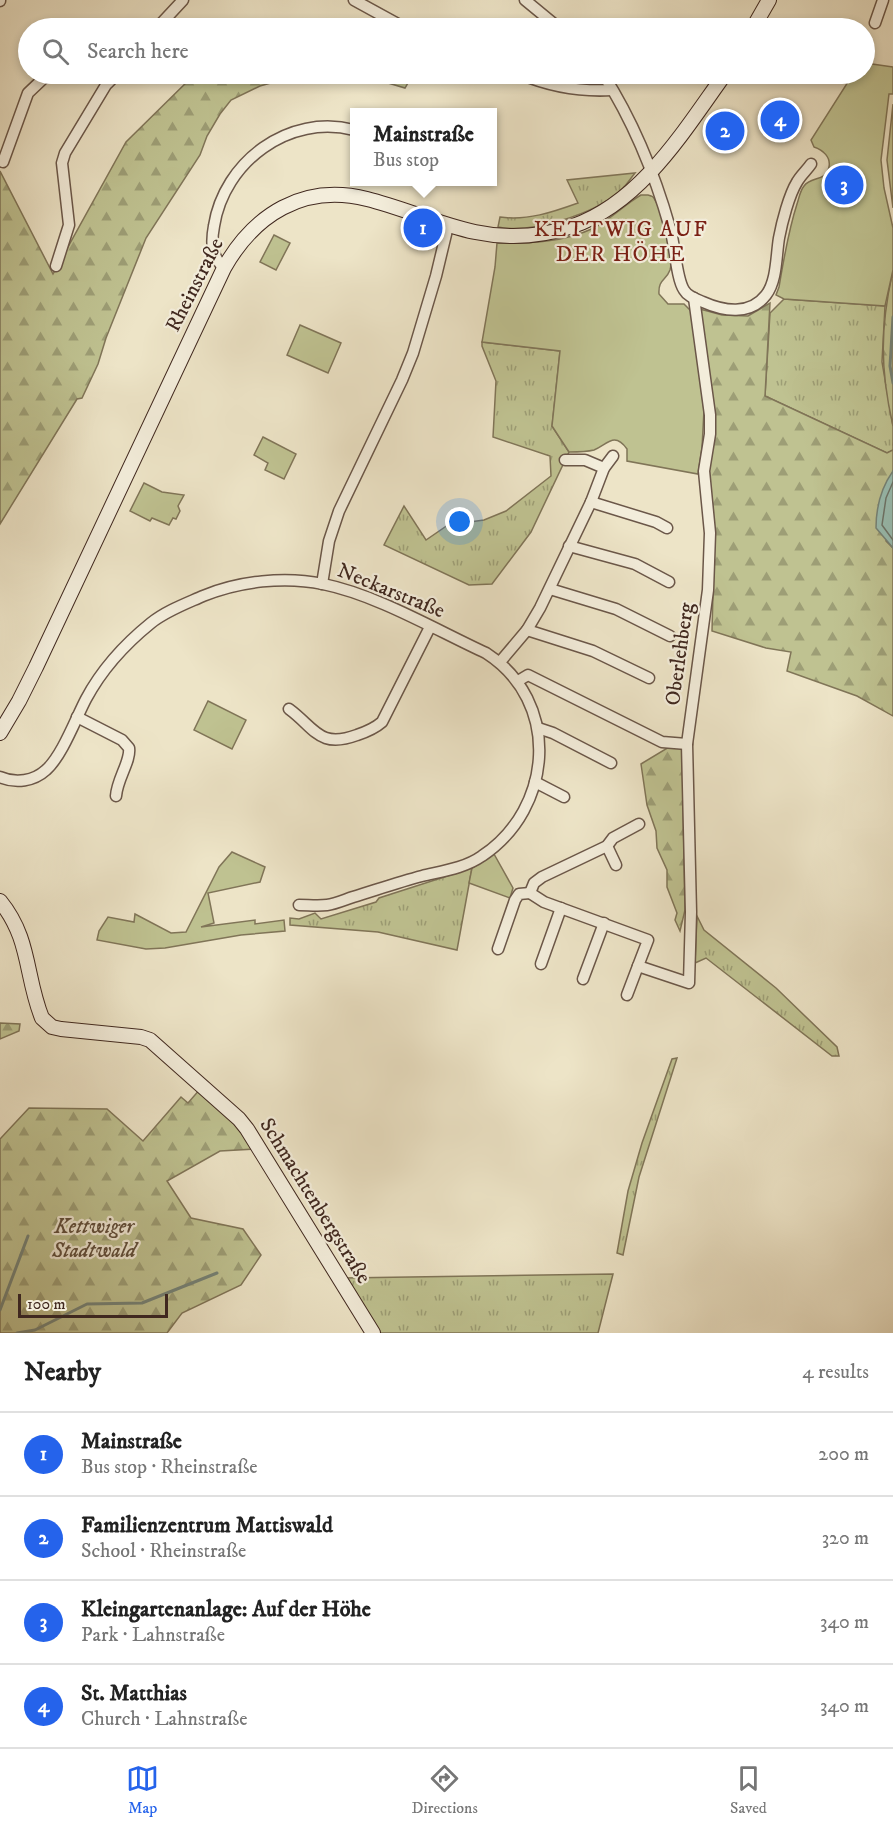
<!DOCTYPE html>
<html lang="en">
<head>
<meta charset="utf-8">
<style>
	:root { --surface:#fff; --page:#f2f2f2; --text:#222; --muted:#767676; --line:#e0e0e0; --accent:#2563eb }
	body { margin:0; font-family:"IM FELL DW Pica",serif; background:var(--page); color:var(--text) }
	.scale { position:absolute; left:18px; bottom:15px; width:150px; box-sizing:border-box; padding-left:6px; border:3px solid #40281f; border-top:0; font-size:16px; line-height:21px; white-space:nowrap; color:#40281f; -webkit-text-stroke:4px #f3eddb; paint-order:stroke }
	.you { position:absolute; left:460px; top:522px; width:21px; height:21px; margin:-15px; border:4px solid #fff; border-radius:50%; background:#1a73e8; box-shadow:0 0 0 9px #1a73e833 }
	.badge { display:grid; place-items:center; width:39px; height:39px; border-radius:50%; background:var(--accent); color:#fff; font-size:20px; font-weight:700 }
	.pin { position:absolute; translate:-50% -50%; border:3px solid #fff; box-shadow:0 2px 6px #0006 }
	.popup { position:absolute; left:350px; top:108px; width:147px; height:78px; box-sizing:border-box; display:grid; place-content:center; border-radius:0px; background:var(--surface); filter:drop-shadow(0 2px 4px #0005); font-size:20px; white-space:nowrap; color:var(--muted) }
	.popup b { font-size:22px; color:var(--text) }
	.popup::after { content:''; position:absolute; left:50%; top:100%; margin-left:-12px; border:12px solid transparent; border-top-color:var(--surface) }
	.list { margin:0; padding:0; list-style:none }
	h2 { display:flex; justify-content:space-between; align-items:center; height:78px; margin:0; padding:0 24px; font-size:26px }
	h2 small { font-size:20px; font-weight:400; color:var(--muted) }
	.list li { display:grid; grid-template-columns:39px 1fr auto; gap:18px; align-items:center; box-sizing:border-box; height:84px; padding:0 24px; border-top:2px solid var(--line) }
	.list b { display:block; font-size:22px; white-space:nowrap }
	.list p { margin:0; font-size:20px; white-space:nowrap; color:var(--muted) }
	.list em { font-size:20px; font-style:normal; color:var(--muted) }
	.icon { flex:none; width:33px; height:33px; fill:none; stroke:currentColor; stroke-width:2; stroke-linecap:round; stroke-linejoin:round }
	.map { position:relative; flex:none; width:893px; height:1333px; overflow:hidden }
	.search { position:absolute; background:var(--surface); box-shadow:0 3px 9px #0003; left:18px; right:18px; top:18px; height:66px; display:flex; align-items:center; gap:15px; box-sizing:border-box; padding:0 21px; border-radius:33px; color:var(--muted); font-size:22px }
	.sheet { height:414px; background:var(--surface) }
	nav { display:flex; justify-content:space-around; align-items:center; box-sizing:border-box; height:84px; border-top:2px solid var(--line); background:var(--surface); font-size:16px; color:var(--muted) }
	nav a { display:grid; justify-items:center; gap:3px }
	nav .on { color:var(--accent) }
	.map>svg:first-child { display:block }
	.grass { fill:url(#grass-tufts); stroke:#807558; stroke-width:1.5 }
	.forest { fill:url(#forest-firs); stroke:#807558; stroke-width:1.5 }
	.green { fill:#bfc291; stroke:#807558; stroke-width:1.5 }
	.water { fill:#99bfb4; stroke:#758378; stroke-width:1.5 }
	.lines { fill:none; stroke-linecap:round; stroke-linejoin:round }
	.shore { stroke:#6c746a; stroke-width:1.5 }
	.stream { stroke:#758378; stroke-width:3 }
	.street-casing { stroke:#6b5749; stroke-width:13 }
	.secondary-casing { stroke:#40281f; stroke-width:16 }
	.street { stroke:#f3eddb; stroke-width:10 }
	.secondary { stroke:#f3eddb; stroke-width:14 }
	.labels { text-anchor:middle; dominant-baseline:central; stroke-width:4.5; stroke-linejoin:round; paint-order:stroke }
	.street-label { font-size:21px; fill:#40281f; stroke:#f3eddb }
	.park-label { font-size:21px; font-style:italic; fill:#604e3c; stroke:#f3eddb }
	.neighbourhood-label { font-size:22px; letter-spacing:1.5px; fill:#7a1f14; stroke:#f3eddb }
</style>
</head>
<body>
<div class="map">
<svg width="893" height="1333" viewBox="0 0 893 1333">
	<defs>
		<pattern id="grass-tufts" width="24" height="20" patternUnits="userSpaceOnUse" patternTransform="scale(1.5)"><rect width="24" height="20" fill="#bfc291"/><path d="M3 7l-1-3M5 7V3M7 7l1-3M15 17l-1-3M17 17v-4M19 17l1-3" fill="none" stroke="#9d9e76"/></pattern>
		<pattern id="forest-firs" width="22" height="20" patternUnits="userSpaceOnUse" patternTransform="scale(1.5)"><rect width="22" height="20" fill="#bfc291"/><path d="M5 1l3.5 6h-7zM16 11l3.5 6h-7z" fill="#9d9e76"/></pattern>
	</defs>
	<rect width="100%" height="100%" fill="#ede4c7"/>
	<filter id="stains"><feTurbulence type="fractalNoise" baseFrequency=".00333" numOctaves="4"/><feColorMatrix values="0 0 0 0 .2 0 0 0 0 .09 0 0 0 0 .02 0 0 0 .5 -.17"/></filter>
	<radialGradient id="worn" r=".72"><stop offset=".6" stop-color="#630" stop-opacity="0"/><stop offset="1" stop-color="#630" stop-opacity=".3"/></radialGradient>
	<!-- grass -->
	<g class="grass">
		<path d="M635,173c-5,6 -9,13 -15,18 -26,23 -88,43 -122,36l2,-10c27,4 53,-5 78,-14l-11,-23z"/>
		<polygon points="784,299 885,306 882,362 893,426 893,450 887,453 765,396 770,313"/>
		<polygon points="482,342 560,351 552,426 569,452 531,532 492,584 469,585 384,545 404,506 426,540 448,525 484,520 506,511 551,476 550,456 493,437 496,381 482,346"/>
		<polygon points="472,868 457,950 378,932 290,925 290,918 299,919 315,913 321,919 376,902 379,898"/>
		<polygon points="697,916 704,930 776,988 837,1047 839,1056 832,1056 706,958 695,963"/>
		<polygon points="677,1058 639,1177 623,1255 617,1253 628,1191 642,1143 672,1059"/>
		<polygon points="613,1274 598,1333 376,1333 344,1278"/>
	</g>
	<!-- forest -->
	<g class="forest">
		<polygon points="285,25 329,25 333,28 251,28"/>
		<polygon points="195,74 303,74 260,86 231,100 220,114 207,136 200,155 146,238 106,338 98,364 82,398 77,399 0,524 0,171 53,274 126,142"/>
		<polygon points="358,74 413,74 405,88"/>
		<polygon points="893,104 893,208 887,160"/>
		<path d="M893,270v156c-13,-57 -13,-98 0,-156z"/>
		<polygon points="770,303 765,396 887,453 893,450 893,471 886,541 893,548 893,716 857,696 787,671 791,652 766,648 712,631 714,555 700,309 722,315 748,316"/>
		<polygon points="669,747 682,748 685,910 680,931 675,920 677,913 667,887 667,870 657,848 656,831 647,805 641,764"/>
		<polygon points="0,1023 20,1024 19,1031 0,1039"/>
		<polygon points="201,1088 238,1122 255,1149 220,1151 167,1181 191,1218 243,1229 261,1255 241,1285 182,1313 167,1333 0,1333 0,1139 29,1108 107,1109 143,1141 181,1097 188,1103"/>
	</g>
	<!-- green -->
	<g class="green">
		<path d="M865,63l28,4v27h-4l-8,66 3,28 9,40v42l-8,36 -101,-7 -8,-4 3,-8c5,-29 9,-55 18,-83 2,-6 3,-13 7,-18 7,-10 22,-4 25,-19 2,-10 -6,-17 -15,-20l-3,-7 42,-66h11z"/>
		<path d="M641,195h7c4,1 5,1 7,5 7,11 19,58 15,70 -4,11 -12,9 -11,24l9,10h16l7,7 13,99 -2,38 -4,26 -71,-13v-12c-13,-18 -20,-4 -33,1 -8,2 -17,2 -25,2l-17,-26 8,-75 -78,-9 13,-75 2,-24c33,1 67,-1 97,-15 17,-9 31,-24 47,-33z"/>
		<polygon points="274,235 290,243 276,270 260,262"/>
		<polygon points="300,325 341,343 328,373 287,355"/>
		<polygon points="263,437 296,454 284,479 265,470 268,463 254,455"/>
		<polygon points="144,483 162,492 184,495 178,506 180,511 176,519 173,518 169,525 152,518 150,521 130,511"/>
		<polygon points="208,701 246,720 232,749 194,730"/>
		<polygon points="232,852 265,867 260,882 208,893 214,923 201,927 255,920 255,924 284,920 285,931 241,935 165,948 146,949 97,940 99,931 108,917 134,922 135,914 171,933 186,932 219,867"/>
		<polygon points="494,854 513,888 510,898 469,883 472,868"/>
	</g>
	<!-- water -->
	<path class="water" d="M893,471v77l-17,-20c0,-20 5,-40 17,-57z"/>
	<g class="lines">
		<!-- shore -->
		<polyline class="shore" points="893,482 886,498 882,525 893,540"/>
		<!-- stream -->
		<g class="stream">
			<polyline points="893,317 890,366 893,383"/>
			<polyline points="0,1310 28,1236"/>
			<polyline points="17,1333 35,1330 87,1304 142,1303 217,1273"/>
		</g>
		<!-- street casing -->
		<g class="street-casing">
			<g id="street">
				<polyline points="354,0 405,28"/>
				<polyline points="525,0 559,28"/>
				<polyline points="0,1 0,0"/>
				<polyline points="875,23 883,0"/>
				<polyline points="157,28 183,0"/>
				<path d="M520,74c31,13 59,18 92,16"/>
				<path d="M603,74c30,47 52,101 67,154 5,16 6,50 14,62 4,7 12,9 19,12 20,9 47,14 63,-7 11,-14 10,-39 13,-57 3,-16 10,-43 18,-56 4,-7 10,-12 14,-18"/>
				<polyline points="3,162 28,93 48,74"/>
				<polyline points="56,266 69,225 62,163 65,153 106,85 117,74"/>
				<path d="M224,268c-13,-12 -13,-26 -10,-42 10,-64 75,-113 140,-96"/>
				<polyline points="565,460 585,460 604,468"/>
				<polyline points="591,502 656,522 667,528"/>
				<polyline points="569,546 635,564 669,582"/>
				<polyline points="322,584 329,541 339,511 402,380 413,353 436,276 448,226"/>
				<polyline points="550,589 616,609 670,636"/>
				<polyline points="527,630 593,651 649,678"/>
				<polyline points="500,662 527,630 540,608 591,502 604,468 613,456"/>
				<polyline points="518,681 528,675 662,742 687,744"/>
				<path d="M289,709c26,19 30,40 68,26 9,-3 17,-6 25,-13l48,-95"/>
				<path d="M77,717l45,23 7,8c2,13 -12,31 -13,48"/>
				<polyline points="538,728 553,733 611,763"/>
				<path d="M0,777c16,7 34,4 46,-7 16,-14 30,-52 40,-71 16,-30 39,-55 65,-76 15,-12 34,-19 52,-27 36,-15 82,-20 120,-12 54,11 113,46 163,69 75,48 68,155 -4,203 -17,12 -39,15 -60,20 -23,6 -46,14 -69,21 -9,3 -18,7 -26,8 -9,1 -19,0 -28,0"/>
				<polyline points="535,782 564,797"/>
				<polyline points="639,824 613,838 607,846 542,877 534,883 530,893 544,902 648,940 638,966 689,983 691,912 687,744 708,590 710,533 704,471 710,434 710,415 694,298"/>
				<polyline points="607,846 616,865"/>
				<polyline points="498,949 515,900 519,894 530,893"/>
				<polyline points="541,964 561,908"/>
				<polyline points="583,979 604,923"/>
				<polyline points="627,995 638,966"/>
			</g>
		</g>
		<!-- secondary casing -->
		<g class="secondary-casing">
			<g id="secondary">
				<polyline points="753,28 769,0"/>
				<path d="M0,733l19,-32 17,-34 188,-399c30,-53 79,-85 143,-69 36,9 71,25 108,33 33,7 66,5 98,-6 69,-24 112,-97 152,-152"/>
				<path d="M0,901c31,38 25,75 42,117l10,9 9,2 80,8 9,3 89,79 8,10 126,204"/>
			</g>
		</g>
		<!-- street -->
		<use href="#street" class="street"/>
		<!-- secondary -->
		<use href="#secondary" class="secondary"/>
	</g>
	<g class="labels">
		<!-- street labels -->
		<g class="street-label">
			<text transform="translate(195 285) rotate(-63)">Rheinstraße</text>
			<text transform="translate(391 591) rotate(22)">Neckarstraße</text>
			<text transform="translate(680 654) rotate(-82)">Oberlehberg</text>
			<text transform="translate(315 1201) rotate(58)">Schmachtenbergstraße</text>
		</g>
		<!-- park labels -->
		<g class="park-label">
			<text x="94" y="1227">Kettwiger<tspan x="94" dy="24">Stadtwald</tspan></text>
		</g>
		<!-- neighbourhood labels -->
		<g class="neighbourhood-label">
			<text x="621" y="229">KETTWIG AUF<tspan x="621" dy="25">DER HÖHE</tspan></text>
		</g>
	</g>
	<rect width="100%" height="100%" filter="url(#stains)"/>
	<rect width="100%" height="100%" fill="url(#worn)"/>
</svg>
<div class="scale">100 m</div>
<div class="you"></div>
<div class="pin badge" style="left:423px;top:228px">1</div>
<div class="popup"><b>Mainstraße</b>Bus stop</div>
<div class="pin badge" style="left:725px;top:131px">2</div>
<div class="pin badge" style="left:844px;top:185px">3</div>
<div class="pin badge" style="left:780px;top:120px">4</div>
<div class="search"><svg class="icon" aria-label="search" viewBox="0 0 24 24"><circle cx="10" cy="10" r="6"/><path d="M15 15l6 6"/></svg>Search here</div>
</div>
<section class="sheet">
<h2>Nearby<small>4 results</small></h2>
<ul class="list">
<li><span class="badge">1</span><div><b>Mainstraße</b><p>Bus stop · Rheinstraße</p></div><em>200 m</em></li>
<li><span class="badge">2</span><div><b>Familienzentrum Mattiswald</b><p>School · Rheinstraße</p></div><em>320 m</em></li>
<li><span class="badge">3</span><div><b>Kleingartenanlage: Auf der Höhe</b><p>Park · Lahnstraße</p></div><em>340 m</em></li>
<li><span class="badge">4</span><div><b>St. Matthias</b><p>Church · Lahnstraße</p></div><em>340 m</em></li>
</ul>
</section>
<nav>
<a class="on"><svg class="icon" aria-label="map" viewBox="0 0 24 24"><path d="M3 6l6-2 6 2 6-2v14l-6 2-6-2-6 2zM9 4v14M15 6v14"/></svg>Map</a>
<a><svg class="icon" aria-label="directions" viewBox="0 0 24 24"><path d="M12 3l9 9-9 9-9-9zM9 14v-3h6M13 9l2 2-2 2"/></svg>Directions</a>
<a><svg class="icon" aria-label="saved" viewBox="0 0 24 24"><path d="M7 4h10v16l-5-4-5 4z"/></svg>Saved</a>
</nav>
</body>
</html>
